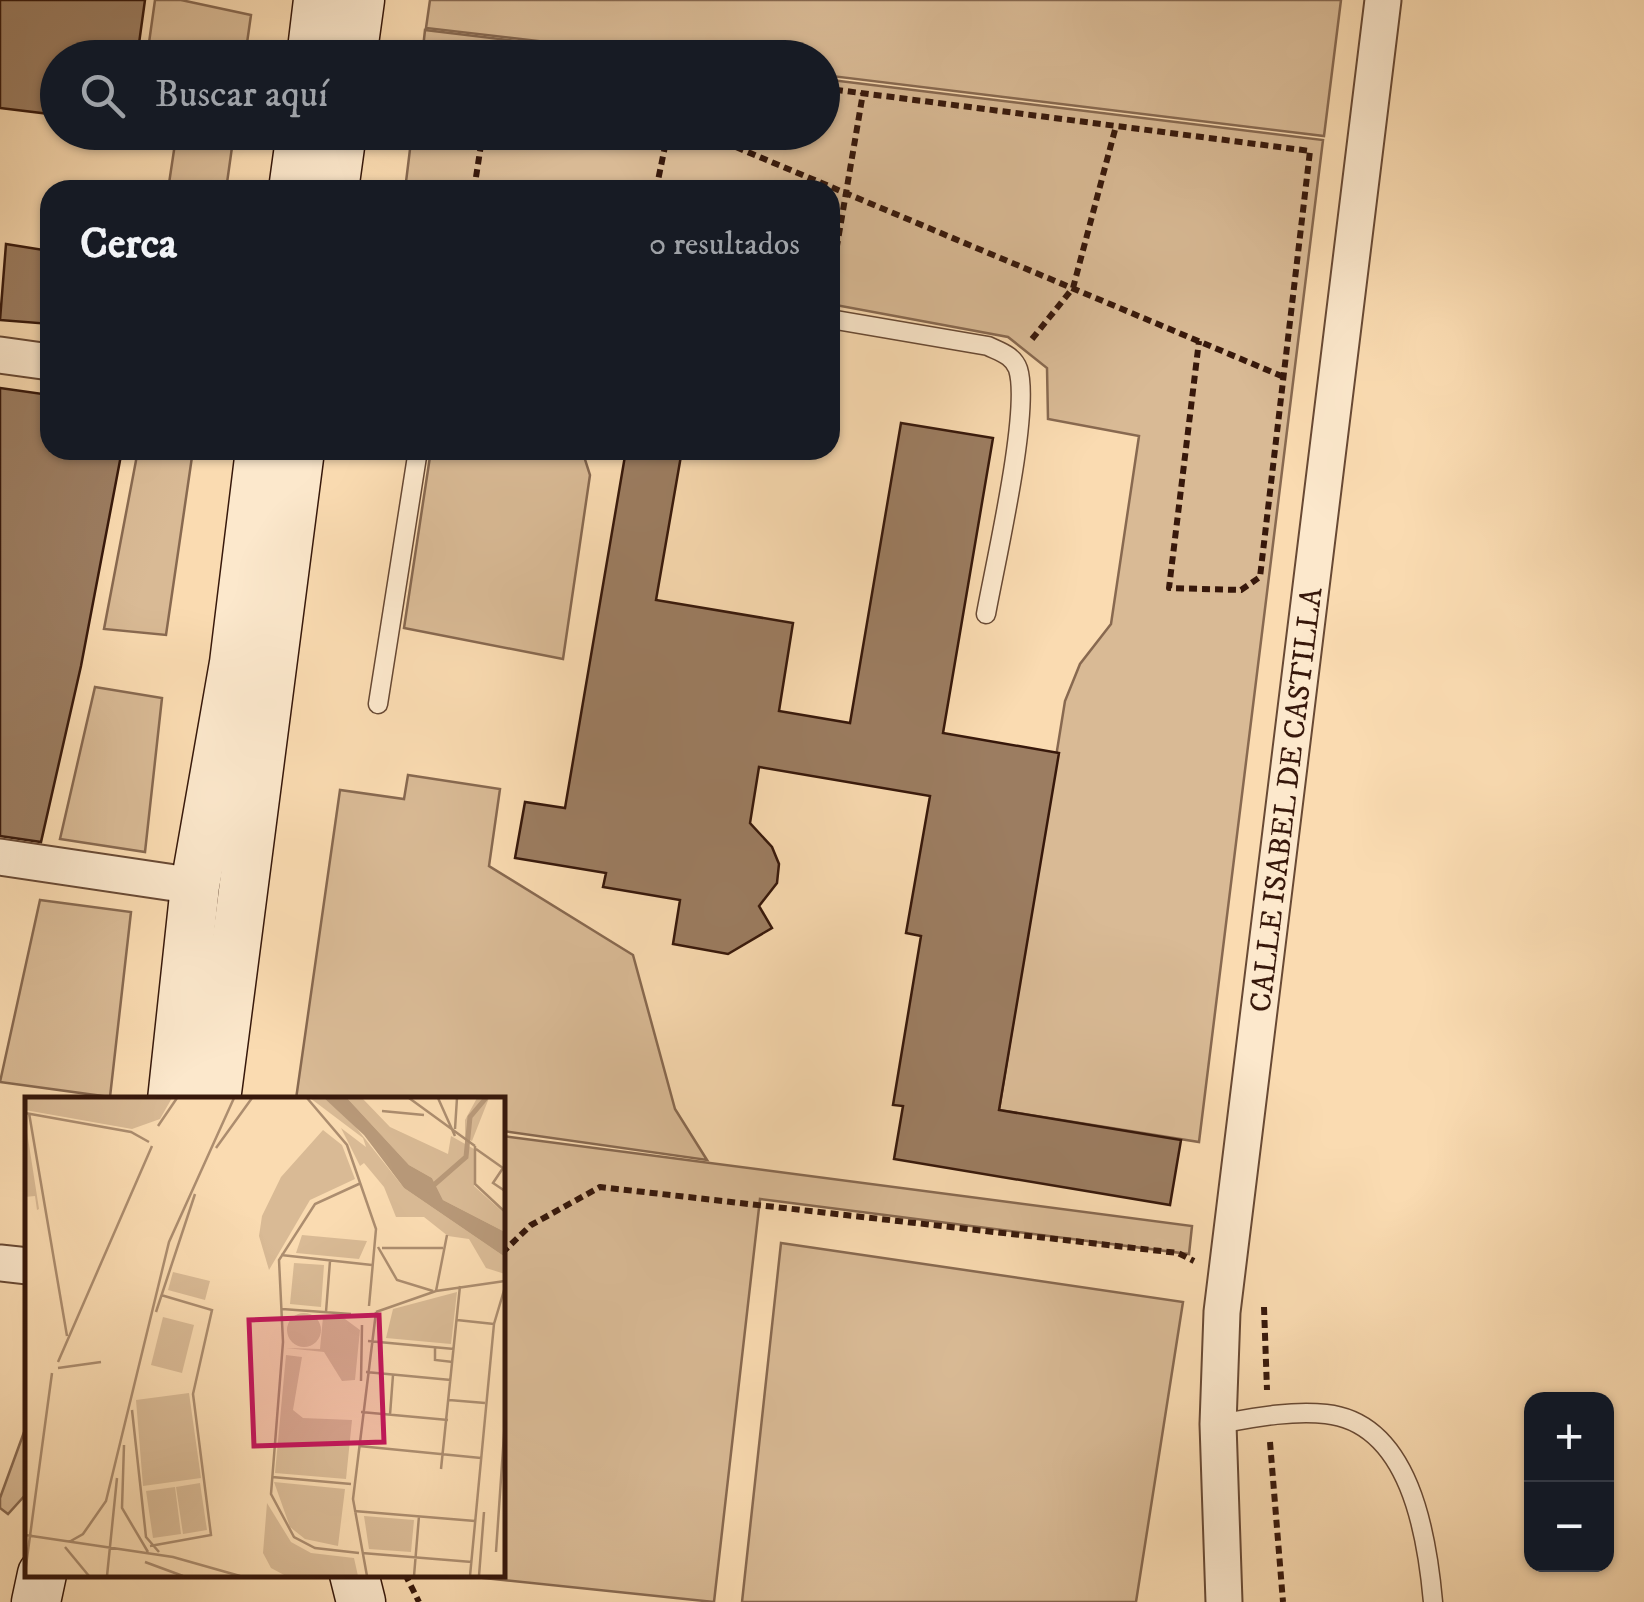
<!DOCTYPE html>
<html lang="es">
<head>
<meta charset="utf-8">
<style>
	:root { --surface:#171b24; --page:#20242c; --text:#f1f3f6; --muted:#9ea1a6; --line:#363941 }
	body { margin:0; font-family:"IM FELL DW Pica",serif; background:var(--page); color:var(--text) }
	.controls { position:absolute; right:30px; bottom:30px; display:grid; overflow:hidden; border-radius:20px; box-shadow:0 2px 8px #0004 }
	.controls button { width:90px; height:90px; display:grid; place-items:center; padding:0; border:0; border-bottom:2px solid var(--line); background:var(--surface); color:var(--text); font:50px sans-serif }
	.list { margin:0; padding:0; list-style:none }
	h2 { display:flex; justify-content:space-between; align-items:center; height:130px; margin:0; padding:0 40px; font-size:42px }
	h2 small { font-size:32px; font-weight:400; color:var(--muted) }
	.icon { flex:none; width:55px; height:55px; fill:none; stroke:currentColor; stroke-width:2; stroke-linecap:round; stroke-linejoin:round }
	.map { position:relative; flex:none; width:1644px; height:1602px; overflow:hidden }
	.search { position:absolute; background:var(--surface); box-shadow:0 2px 8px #0004; left:40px; top:40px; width:800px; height:110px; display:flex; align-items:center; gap:25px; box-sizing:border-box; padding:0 35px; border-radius:55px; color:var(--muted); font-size:38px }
	.panel { position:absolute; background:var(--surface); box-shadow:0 2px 8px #0004; left:40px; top:180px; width:800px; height:280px; border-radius:30px }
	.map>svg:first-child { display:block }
	.green { fill:#d9ba95; stroke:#886950; stroke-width:2.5 }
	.building { fill:#9c7d61; stroke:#37180b; stroke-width:2.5 }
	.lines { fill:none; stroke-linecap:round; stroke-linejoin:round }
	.lane-casing { stroke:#684934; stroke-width:21 }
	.street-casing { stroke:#684934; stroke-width:39 }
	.secondary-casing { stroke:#37180b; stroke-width:51 }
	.path { stroke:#37180b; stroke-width:6; stroke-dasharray:8 5; stroke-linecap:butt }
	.lane { stroke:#fce8cc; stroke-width:18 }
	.street { stroke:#fce8cc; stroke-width:35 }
	.secondary { stroke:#fce8cc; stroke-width:48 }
	.labels { text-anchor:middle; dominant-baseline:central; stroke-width:10; stroke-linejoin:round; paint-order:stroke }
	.street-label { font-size:30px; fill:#37180b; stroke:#fce8cc }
	.inset-river { fill:none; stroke:#b89979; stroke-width:5 }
	.inset-road { fill:none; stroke:#ac8d6f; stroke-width:2.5 }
	.view { fill:#c2185b; fill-opacity:0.15; stroke:#c2185b; stroke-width:5 }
	.inset-edge { fill:none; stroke:#37180b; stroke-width:5 }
</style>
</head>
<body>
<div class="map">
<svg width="1644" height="1602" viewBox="0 0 1644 1602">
	<rect width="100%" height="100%" fill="#fadbb1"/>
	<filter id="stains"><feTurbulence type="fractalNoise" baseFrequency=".002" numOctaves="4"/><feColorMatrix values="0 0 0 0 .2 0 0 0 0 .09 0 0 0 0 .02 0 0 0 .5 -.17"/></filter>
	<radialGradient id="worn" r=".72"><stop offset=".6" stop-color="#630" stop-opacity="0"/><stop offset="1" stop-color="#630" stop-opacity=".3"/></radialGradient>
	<!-- green -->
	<g class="green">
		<polygon points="155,0 181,0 251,15 245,57 147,57"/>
		<polygon points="430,0 1341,0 1324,136 823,75 822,58 674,57 426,28"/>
		<polygon points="425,30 648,57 422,57"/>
		<polygon points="823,79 1323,140 1199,1142 999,1110 1065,701 1080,664 1111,624 1139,436 1048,419 1047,368 1008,337 830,304 830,190 405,190 412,133 822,132"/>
		<polygon points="171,133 234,133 226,190 168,190 176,137"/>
		<polygon points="138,450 193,450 166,635 104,629"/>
		<polygon points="431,450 582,450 590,475 563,659 404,628"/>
		<polygon points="95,687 162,698 145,852 60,839"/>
		<polygon points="408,775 500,789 489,866 633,955 675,1109 707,1160 503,1131 502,1100 296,1099 340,790 404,799"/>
		<polygon points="40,900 131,912 110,1097 0,1082"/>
		<polygon points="503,1136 1192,1226 1189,1254 760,1199 714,1602 455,1575 502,1574"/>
		<polygon points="781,1243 1183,1302 1136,1602 742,1602"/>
		<polygon points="27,1424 27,1493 8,1514 0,1508 0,1498"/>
	</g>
	<!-- building -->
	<g class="building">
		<polygon points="0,0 145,0 137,58 58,58 58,115 0,108"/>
		<polygon points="6,244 50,251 50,324 0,320"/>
		<polygon points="0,388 50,395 50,450 122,450 81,666 41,842 0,836"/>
		<polygon points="901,423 993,438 943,733 1059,753 999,1110 1181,1140 1170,1205 894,1159 903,1106 893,1105 921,936 906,933 930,796 759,767 750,823 772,847 779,864 777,883 759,906 772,928 728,954 673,944 680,900 603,887 606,873 515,858 525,802 565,808 626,450 682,450 656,600 793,623 779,711 850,723"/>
	</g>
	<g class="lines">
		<!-- lane casing -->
		<g class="lane-casing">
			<g id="lane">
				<path d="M830,319l158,27c12,6 25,9 30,23 13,41 -23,195 -32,245"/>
				<polyline points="378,704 418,450"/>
				<path d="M1218,1424c34,-6 73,-14 108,-10 84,9 101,121 107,188"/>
			</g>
		</g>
		<!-- street casing -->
		<g class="street-casing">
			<g id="street">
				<polyline points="0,355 50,362"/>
				<polyline points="0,857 195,886"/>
				<polyline points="0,1263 28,1266"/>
				<polyline points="1224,1602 1218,1424 1222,1312 1383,0"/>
			</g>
		</g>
		<!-- secondary casing -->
		<g class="secondary-casing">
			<g id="secondary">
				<polyline points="311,58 318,0"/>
				<polyline points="352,58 360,0"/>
				<polyline points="293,190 301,132"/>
				<polyline points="334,190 342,132"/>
				<polyline points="172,1100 195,886 234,663 260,450"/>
				<polyline points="216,1100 300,450"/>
				<polyline points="354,1574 361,1602"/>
				<polyline points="36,1602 42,1574"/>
			</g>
		</g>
		<!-- path -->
		<g class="path">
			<polyline points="500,58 503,47 583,58"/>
			<polyline points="822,88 1310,151 1260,577 1241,590 1169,588 1199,341"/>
			<polyline points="700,132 1284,377"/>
			<polyline points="474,190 483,132"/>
			<polyline points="656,190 668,132"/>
			<polyline points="830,287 863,93"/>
			<polyline points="1032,339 1073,288 1116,126"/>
			<polyline points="502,1253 531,1225 600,1187 1178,1253 1194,1261"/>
			<polyline points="1264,1307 1267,1390"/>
			<polyline points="1270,1442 1283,1602"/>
			<polyline points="405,1574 419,1602"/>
		</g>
		<!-- lane -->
		<use href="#lane" class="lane"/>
		<!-- street -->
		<use href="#street" class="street"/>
		<!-- secondary -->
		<use href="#secondary" class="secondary"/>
	</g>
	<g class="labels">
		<!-- street labels -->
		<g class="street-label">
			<text transform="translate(1287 800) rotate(-83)">CALLE ISABEL DE CASTILLA</text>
		</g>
	</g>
	<!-- overview -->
	<g transform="translate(25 1097)">
		<rect width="480" height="480" fill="#fadbb1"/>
		<path d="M0,1h147l-12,21 -28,10 -107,-19zM285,1h14l27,23 53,67 101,69v17l-19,-6 -17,-29 -21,-3 -24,-19h-28l-12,-30 -20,-24 -4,3 -19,-38 25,19 -3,-9zM322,1h26l-10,1 27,28 58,27 3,-18 23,13v37l31,28v18l-62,-32 -11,-22 -23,-13zM452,1h12l-17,43 -7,-3v-18zM0,22l14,90 -2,1 -2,-14 -10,1zM298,33l19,15 13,34 -45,21 -41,70 -10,-34 3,-20 19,-39zM277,138l65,6 -8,18 -63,-6zM269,166l30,2 -3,42 -31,-3zM148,175l37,9 -5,19 -37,-10zM432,195l-6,52 -65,-6 7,-29zM262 233a17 17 0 1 1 34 0a17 17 0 1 1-34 0ZM138,220l31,8 -12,48 -31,-8zM298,220l22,2 15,11 -5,50 -13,1 -18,-29 -38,-4 34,1zM261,258l16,2 -9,53 10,8 49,2 -6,59 -71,-6zM164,296l12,85 -58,8 -7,-86zM249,385l71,7 -7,57 -33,-7 -15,-12zM175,386l7,47 -24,4 -7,-47zM150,390l6,47 -28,4 -7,-47zM242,406l24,39 20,11 43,5 4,18h-72l-15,-8 -8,-15zM339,419l50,4 -3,32 -42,-3z" fill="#d9ba95"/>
		<path d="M299,1h23l62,67 23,13 11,22 62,32v25l-101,-69 -40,-53z" fill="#b89979"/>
		<path class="inset-river" d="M402,94l39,-34 4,-40 16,-19"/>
		<path class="inset-road" d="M282,1l40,47 29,84 -7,77M384,1l66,48M413,1l17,38M357,14l42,4M0,16l106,19 18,10M4,16l38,223M133,29l19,-28M430,32l2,-31M450,49v38l30,28M191,51l36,-50M451,52l27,19 -10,15 12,8M353,150l19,33 36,11M357,151h61M256,158l91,10M411,194l11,-56M257,212l69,5M131,215l39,-118M301,215l4,-51M351,215l60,-21 69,-10M432,223l37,4M343,244l86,8M410,250v13l18,2M33,265l94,-216M33,271l43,-6M341,275l85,8M336,284l1,-56M424,303l36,3M107,313l14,127 13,15M336,315l87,8M365,318l3,-40M99,348l-2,63 26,44M334,349l122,12M416,372l19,-183M247,380l79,7M329,414l121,10M0,438l148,22 67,19M44,445l14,-8 23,-33 63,-259 65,-144M125,449l61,-11 -18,-141 19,-84 -51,-15M40,450l24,29M471,455l9,-132M334,456l-44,-5 -21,-11 -23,-43 12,-152 -4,-82 36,-56 46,-21M337,456l110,9M120,465l38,14M0,476l27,-200M82,479l10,-98M342,479l-14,-77 23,-187M389,479l5,-60M445,479l24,-252 11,-37M454,479l5,-64"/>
		<path class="view" d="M354,218l5,127 -130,4 -5,-126z"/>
		<rect width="480" height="480" class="inset-edge"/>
	</g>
	<rect width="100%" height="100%" filter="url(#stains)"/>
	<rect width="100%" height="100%" fill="url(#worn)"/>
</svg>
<div class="controls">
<button>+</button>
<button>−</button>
</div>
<div class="search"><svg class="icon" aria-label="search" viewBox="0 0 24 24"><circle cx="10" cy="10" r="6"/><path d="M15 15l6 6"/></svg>Buscar aquí</div>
<section class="panel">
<h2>Cerca<small>0 resultados</small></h2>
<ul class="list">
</ul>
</section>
</div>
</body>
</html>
